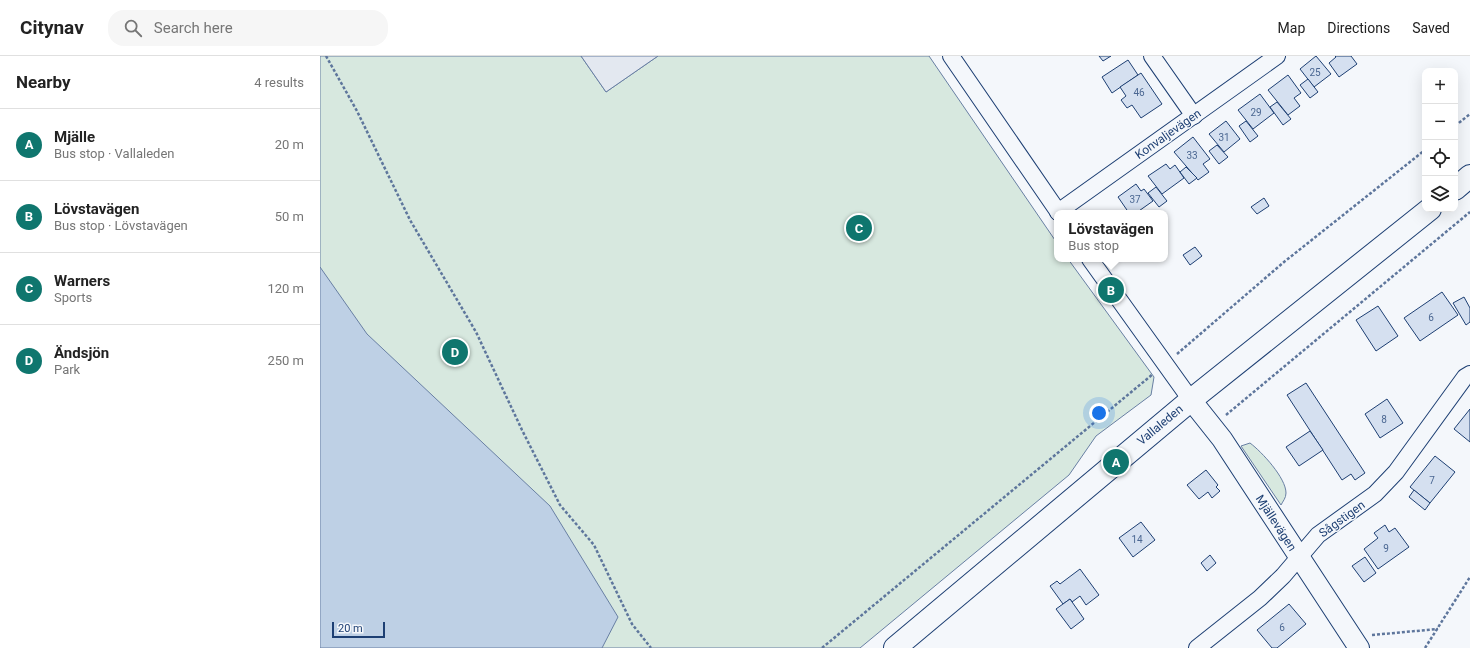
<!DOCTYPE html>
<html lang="en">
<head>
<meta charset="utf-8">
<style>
	:root { --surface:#fff; --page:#f6f6f6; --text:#222; --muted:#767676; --line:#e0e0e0; --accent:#0f766e }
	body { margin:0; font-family:Roboto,sans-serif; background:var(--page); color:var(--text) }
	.controls { position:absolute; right:12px; top:12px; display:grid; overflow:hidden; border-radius:8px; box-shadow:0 4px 16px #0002 }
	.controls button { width:36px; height:36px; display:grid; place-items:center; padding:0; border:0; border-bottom:1px solid var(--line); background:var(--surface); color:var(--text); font:20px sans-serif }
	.scale { position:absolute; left:12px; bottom:10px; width:53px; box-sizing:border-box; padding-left:4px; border:2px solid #1d3f73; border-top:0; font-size:11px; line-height:14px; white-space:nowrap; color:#1d3f73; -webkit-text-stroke:3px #f4f7fb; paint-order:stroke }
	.you { position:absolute; left:779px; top:357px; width:14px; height:14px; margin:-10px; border:3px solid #fff; border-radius:50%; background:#1a73e8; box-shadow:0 0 0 6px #1a73e833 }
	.badge { display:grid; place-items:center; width:26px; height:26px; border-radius:50%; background:var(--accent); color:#fff; font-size:13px; font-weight:700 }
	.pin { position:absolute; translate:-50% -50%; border:2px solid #fff; box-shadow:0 1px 4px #0006 }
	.popup { position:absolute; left:734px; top:154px; width:114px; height:52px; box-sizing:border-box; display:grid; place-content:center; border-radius:8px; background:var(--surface); filter:drop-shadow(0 1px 3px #0005); font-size:13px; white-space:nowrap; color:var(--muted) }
	.popup b { font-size:15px; color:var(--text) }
	.popup::after { content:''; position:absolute; left:50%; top:100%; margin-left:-8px; border:8px solid transparent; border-top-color:var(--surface) }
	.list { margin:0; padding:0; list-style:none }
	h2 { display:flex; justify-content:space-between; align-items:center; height:52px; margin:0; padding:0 16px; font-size:17px }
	h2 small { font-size:13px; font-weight:400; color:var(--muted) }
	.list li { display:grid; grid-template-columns:26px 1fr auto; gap:12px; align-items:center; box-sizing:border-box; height:72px; padding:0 16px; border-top:1px solid var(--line) }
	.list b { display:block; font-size:15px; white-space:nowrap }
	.list p { margin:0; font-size:13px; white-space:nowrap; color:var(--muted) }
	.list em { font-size:13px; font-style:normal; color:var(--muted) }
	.icon { flex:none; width:22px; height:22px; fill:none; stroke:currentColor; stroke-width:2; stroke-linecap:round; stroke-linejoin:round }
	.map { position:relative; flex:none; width:1150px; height:592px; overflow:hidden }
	header { display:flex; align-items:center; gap:24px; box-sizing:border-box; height:56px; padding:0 20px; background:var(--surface); border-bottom:1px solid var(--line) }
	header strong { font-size:19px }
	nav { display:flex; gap:22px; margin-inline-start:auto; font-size:14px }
	.search { width:280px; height:36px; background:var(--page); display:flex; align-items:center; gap:10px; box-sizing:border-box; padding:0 14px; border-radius:16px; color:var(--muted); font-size:15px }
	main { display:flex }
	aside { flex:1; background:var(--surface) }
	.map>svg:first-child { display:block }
	.green { fill:#d7e8df; stroke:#687fa3 }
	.parking { fill:#e3e8f0; stroke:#687fa3 }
	.water { fill:#bed0e5; stroke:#687fa3 }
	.building { fill:#d5e0f0; stroke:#1d3f73 }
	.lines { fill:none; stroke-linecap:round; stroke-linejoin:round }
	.minor-casing { stroke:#1d3f73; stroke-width:18 }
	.tertiary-casing { stroke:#1d3f73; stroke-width:22 }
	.secondary-casing { stroke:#1d3f73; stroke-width:24 }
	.path { stroke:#5e769c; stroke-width:2.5; stroke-dasharray:3 2; stroke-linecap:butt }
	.minor { stroke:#f4f7fb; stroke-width:16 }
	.tertiary { stroke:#f4f7fb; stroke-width:20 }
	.secondary { stroke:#f4f7fb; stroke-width:22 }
	.labels { text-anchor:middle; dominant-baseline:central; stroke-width:3; stroke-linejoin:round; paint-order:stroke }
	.number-label { font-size:10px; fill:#4b6792 }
	.street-label { font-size:12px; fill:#1d3f73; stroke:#f4f7fb }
</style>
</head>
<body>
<header>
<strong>Citynav</strong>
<div class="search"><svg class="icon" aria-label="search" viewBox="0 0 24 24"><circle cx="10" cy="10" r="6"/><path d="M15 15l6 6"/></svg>Search here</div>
<nav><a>Map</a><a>Directions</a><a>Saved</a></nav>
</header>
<main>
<aside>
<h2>Nearby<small>4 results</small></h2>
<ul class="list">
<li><span class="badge">A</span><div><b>Mjälle</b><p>Bus stop · Vallaleden</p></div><em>20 m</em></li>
<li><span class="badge">B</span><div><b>Lövstavägen</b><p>Bus stop · Lövstavägen</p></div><em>50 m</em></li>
<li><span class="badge">C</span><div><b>Warners</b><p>Sports</p></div><em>120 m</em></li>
<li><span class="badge">D</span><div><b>Ändsjön</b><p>Park</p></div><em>250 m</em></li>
</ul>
</aside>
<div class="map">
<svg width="1150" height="592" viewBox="0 0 1150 592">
	<rect width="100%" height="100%" fill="#f4f7fb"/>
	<!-- green -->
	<g class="green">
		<polygon points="0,0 261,0 286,36 338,0 609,0 737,187 737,203 748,203 834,321 831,339 776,380 749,419 540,592 0,592"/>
		<path d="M930,387c12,9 36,35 36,50 0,5 -3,8 -5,12l-40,-59z"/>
	</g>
	<!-- parking -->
	<polygon class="parking" points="261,0 338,0 286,36"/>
	<!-- water -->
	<polygon class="water" points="0,211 47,278 230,450 298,561 282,592 0,592"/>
	<!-- building -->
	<g class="building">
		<polygon points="779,0 791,0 783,5"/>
		<polygon points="996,0 1011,18 994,31 980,13"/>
		<polygon points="1015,0 1031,0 1037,8 1019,21 1009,7 1016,1"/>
		<polygon points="808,4 818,19 792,37 782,21"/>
		<polygon points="821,17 842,48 821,62 812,49 807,52 801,44 806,40 800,31"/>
		<polygon points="968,19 981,37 974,42 980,50 968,59 948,34"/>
		<polygon points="988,23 998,36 990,42 980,29"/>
		<polygon points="940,38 954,57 933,73 918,54"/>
		<polygon points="957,46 971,63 963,69 950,51"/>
		<polygon points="906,65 920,83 904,96 889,78"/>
		<polygon points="926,65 938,80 930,86 919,70"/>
		<polygon points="873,81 890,103 883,108 889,116 878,124 854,96"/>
		<polygon points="897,89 908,101 899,108 889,95"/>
		<polygon points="846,108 850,113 855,109 864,122 842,138 828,120"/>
		<polygon points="866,111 877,122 869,128 860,116"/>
		<polygon points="816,128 821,135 824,133 833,145 816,157 809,157 798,141"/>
		<polygon points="836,131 847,145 839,151 828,137"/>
		<polygon points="944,142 949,150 937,158 931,151"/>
		<polygon points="875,191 882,200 870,209 863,199"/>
		<polygon points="1122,236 1138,259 1100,285 1084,262"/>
		<polygon points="1144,241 1150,252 1150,266 1146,269 1133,247"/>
		<polygon points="1058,250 1078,280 1056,295 1036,264"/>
		<polygon points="986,327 1045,417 1035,424 1031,418 1022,424 967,339"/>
		<polygon points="1067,343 1083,367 1060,382 1045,358"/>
		<polygon points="1150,353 1150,386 1134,373"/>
		<polygon points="990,375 1003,394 979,410 966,391"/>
		<polygon points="1115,400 1135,416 1110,447 1090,431"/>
		<polygon points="886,414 898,429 896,431 900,435 892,442 888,436 879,443 867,429"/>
		<polygon points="1094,434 1110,447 1105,454 1089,441"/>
		<polygon points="821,466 835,484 813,501 799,482"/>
		<polygon points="1065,469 1069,476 1075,472 1089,491 1058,513 1044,493 1058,482 1054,477"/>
		<polygon points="890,499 896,507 887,515 881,507"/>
		<polygon points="1045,501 1056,517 1044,526 1032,510"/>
		<polygon points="760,513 779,539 766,549 760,540 752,546 750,543 743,548 730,530 737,525 740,528"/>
		<polygon points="750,543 764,563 751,573 736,553"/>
		<polygon points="969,548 986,568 957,592 952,592 937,574"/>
	</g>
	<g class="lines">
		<!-- minor casing -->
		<g class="minor-casing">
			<g id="minor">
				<polyline points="631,0 739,157"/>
				<polyline points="832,0 874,60"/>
				<polyline points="738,156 957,0"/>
				<polyline points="770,203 871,344"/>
				<polyline points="877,592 940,542 963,520 998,479 1055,438 1076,416 1145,321 1150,318"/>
			</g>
		</g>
		<!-- tertiary casing -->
		<g class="tertiary-casing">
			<polyline id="tertiary" points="871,344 902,383 1039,592"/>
		</g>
		<!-- secondary casing -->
		<g class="secondary-casing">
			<g id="secondary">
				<polyline points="1135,133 1150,120"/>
				<polyline points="575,592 871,344 1110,153"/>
			</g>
		</g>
		<!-- path -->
		<g class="path">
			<polyline points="6,0 37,55 90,164 156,276 202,374 240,449 274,489 312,568 331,592"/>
			<polyline points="1135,70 1150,58"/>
			<polyline points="857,298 964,206 1105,94"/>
			<polyline points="906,359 1150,156"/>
			<polyline points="1052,579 1118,573"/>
			<polyline points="502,592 833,318"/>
			<polyline points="1105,592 1150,521"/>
		</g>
		<!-- minor -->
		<use href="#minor" class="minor"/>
		<!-- tertiary -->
		<use href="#tertiary" class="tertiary"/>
		<!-- secondary -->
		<use href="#secondary" class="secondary"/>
	</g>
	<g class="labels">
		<!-- number labels -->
		<g class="number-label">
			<text x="995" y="16">25</text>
			<text x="819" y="36">46</text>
			<text x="936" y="56">29</text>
			<text x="904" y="81">31</text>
			<text x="872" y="99">33</text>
			<text x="815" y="143">37</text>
			<text x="1111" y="261">6</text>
			<text x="1064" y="363">8</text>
			<text x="1112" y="424">7</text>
			<text x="817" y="483">14</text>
			<text x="1066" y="492">9</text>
			<text x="962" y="571">6</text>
		</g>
		<!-- street labels -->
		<g class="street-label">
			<text transform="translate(848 78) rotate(-35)">Konvaljevägen</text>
			<text transform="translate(840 369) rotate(-40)">Vallaleden</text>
			<text transform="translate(1022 463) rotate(-36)">Sågstigen</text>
			<text transform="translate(956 467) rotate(57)">Mjällevägen</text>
		</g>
	</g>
</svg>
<div class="controls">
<button>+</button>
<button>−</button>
<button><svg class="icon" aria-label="locate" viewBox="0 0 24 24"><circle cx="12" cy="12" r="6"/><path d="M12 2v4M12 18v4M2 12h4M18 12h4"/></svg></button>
<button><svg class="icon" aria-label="layers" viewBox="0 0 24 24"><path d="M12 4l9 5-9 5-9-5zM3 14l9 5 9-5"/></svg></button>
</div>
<div class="scale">20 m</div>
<div class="you"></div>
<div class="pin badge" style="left:796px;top:406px">A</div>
<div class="pin badge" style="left:791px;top:234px">B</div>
<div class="popup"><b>Lövstavägen</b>Bus stop</div>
<div class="pin badge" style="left:539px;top:172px">C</div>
<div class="pin badge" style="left:135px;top:296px">D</div>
</div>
</main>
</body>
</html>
